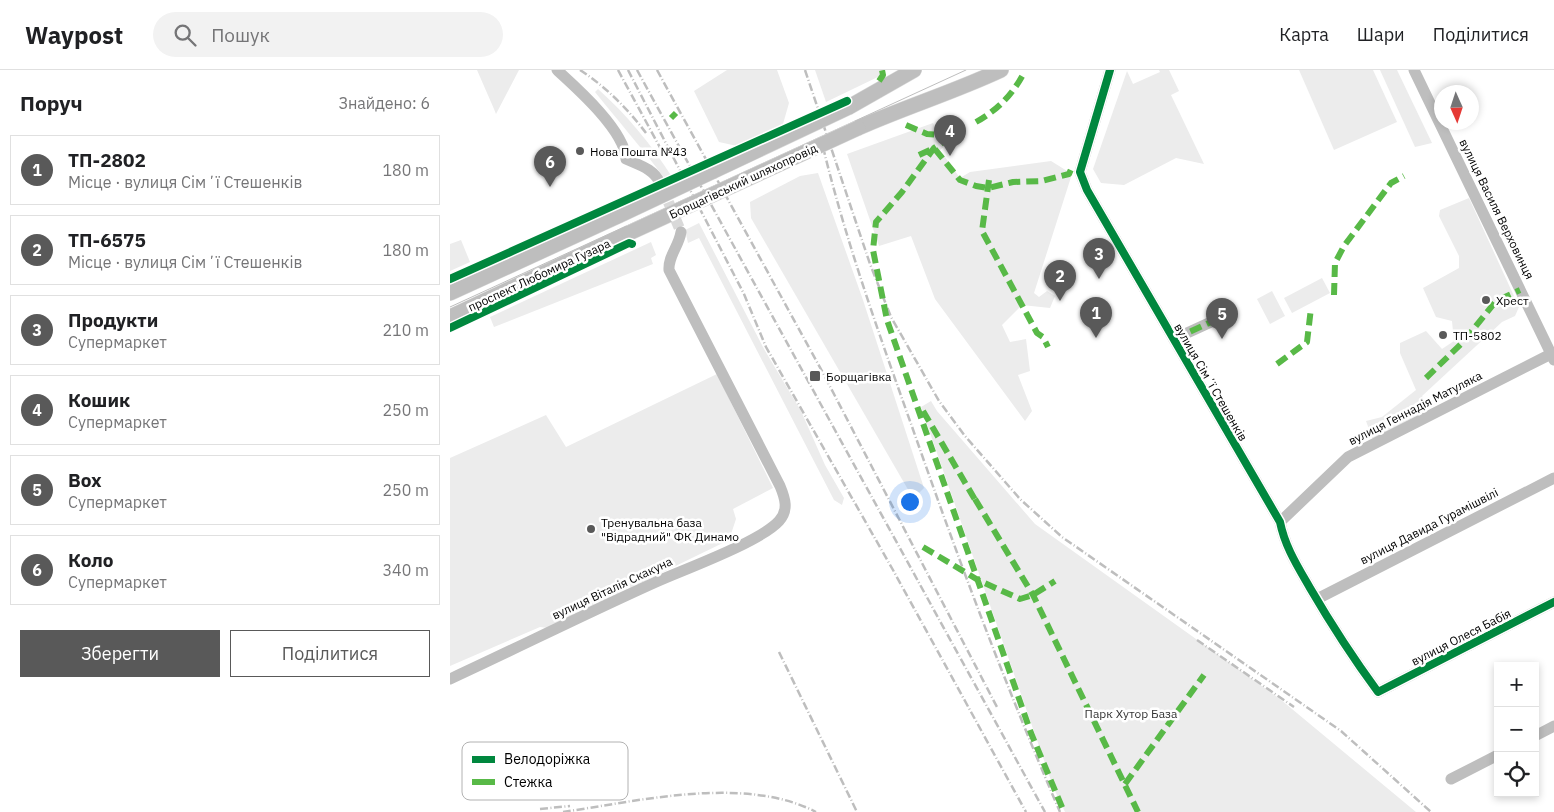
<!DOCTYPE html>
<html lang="uk">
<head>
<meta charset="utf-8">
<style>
	:root { --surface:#fff; --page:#f2f2f2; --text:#202124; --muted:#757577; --line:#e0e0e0; --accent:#595959 }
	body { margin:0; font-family:"IBM Plex Sans",sans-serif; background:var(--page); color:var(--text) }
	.controls { position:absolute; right:15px; bottom:15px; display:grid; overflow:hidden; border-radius:0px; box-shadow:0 2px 8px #0003 }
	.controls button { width:45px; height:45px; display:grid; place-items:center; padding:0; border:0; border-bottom:1px solid var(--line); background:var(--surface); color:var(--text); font:25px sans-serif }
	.compass { position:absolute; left:984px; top:15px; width:45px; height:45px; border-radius:50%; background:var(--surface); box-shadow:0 2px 8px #0003; rotate:177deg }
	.you { position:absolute; left:459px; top:431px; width:18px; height:18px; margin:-12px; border:4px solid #fff; border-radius:50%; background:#1a73e8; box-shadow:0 0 0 8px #1a73e833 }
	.badge { display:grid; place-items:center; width:32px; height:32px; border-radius:50%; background:var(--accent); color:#fff; font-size:16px; font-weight:700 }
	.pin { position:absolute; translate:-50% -41px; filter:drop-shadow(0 1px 2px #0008) }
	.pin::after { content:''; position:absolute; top:26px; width:18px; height:15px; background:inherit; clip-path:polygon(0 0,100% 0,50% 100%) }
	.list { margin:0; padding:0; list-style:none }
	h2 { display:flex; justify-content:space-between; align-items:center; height:65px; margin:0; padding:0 20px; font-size:21px }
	h2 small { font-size:16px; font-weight:400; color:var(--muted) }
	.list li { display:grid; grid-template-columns:32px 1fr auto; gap:15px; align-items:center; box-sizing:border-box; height:70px; margin:0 10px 10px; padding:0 10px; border:1px solid var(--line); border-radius:0px }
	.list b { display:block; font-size:19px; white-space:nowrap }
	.list p { margin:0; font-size:16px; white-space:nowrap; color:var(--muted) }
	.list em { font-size:16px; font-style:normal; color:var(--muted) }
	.actions { display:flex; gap:10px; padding:15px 20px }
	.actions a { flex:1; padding:11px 0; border:1px solid var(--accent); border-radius:0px; text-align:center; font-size:18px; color:var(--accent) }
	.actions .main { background:var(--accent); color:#fff }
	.icon { flex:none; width:28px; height:28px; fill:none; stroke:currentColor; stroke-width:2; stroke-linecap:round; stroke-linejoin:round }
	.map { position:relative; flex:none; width:1104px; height:742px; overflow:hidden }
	header { display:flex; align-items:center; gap:30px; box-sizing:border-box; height:70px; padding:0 25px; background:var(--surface); border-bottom:1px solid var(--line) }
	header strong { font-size:24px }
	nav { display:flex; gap:28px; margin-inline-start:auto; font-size:18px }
	.search { width:350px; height:45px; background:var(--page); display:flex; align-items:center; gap:12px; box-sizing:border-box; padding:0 18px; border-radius:28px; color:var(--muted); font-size:19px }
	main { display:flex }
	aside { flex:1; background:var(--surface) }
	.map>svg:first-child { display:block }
	.green { fill:#ececec }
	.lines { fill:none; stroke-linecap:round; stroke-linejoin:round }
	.minor-tunnel { stroke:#d9d9d9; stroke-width:11; stroke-dasharray:11 5.5; stroke-linecap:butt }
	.major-casing { stroke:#dbdbdb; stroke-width:16 }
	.minor { stroke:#bebebe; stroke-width:11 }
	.major { stroke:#bebebe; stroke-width:15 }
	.tram { stroke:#bebebe; stroke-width:1 }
	.rail { stroke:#bebebe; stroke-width:2.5; stroke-dasharray:8 2.5 1 2.5; stroke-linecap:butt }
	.major-bridge-casing { stroke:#dbdbdb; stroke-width:16; stroke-linecap:butt }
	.major-bridge { stroke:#bebebe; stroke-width:15 }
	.quiet { stroke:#58b947; stroke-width:6; stroke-dasharray:12 6; stroke-linecap:butt }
	.cycleway-casing { stroke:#fff; stroke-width:11 }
	.cycleway { stroke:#00873e; stroke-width:8 }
	.poi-dot { fill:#595959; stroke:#fff; stroke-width:2 }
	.labels { text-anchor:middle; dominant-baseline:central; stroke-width:5; stroke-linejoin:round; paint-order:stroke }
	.poi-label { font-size:12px; fill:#000; stroke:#fff; text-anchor:start }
	.street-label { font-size:12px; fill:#000; stroke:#fff }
	.park-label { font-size:12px; fill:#333; stroke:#fff }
	.key { fill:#fff; stroke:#b2b2b2; stroke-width:1 }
	.key-label { font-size:14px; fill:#000 }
</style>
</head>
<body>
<header>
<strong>Waypost</strong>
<div class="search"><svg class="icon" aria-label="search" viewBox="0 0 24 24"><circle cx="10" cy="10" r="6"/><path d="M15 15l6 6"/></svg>Пошук</div>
<nav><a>Карта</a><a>Шари</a><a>Поділитися</a></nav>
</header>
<main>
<aside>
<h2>Поруч<small>Знайдено: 6</small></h2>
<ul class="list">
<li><span class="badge">1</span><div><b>ТП-2802</b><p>Місце · вулиця Сімʼї Стешенків</p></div><em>180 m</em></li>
<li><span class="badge">2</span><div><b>ТП-6575</b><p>Місце · вулиця Сімʼї Стешенків</p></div><em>180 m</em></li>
<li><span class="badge">3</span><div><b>Продукти</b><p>Супермаркет</p></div><em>210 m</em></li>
<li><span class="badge">4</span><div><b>Кошик</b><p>Супермаркет</p></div><em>250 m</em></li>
<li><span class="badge">5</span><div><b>Box</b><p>Супермаркет</p></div><em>250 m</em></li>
<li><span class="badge">6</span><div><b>Коло</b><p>Супермаркет</p></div><em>340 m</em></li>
</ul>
<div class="actions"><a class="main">Зберегти</a><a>Поділитися</a></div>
</aside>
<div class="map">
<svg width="1104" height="742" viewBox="0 0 1104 742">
	<rect width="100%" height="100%" fill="#fff"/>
	<!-- green -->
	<g class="green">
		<polygon points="27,0 69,0 46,44 44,39"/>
		<polygon points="277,0 327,0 339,33 333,54 287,76 269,72 244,21"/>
		<polygon points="365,0 435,0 432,5 376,32"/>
		<polygon points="709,0 719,0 729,21 721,25 754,94 726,88 674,115 651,113 643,99 677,1 683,14 710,2"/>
		<polygon points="849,0 923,0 947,52 884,80"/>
		<polygon points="930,0 947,0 982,73 965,77"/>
		<path d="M148,19c29,26 53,55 74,88l-7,2c-22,-30 -47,-58 -70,-87z"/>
		<polygon points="483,53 487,61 500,71 490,80 510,108 520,102 601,91 622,104 584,223 589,227 597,221 605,226 600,238 572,235 552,255 560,272 576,269 580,301 568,305 582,341 575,351 485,229 461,166 429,176 397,84"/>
		<polygon points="368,103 413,230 474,418 468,424 460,423 301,148 300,132 350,106"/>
		<polygon points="1019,128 1069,237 1065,246 1052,252 972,326 980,338 923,370 916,351 932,347 966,320 950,283 950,273 976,261 992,279 1004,271 1002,251 986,247 973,218 1009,198 1009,186 989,146 990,140"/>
		<polygon points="249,153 314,279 351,341 375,395 394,428 392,435 384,430 249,168 238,173 235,160"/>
		<polygon points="11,170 20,192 0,201 0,174"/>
		<polygon points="201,172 206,185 201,188 203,194 44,257 40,247"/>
		<polygon points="872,208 880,223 842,243 834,228"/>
		<polygon points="822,221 835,246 820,254 807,229"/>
		<polygon points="267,304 323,418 283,439 286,449 279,470 98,558 90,557 0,596 0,388 96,345 116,377"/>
		<polygon points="481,331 487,341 585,454 830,629 966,742 615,742 604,719 471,337"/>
	</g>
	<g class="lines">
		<!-- minor-tunnel -->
		<polyline class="minor-tunnel" points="212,117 231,162"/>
		<!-- major casing -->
		<g class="major-casing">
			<g id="major">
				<polyline points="399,37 464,0"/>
				<path d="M408,58c47,-21 96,-36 143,-58"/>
				<polyline points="0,223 168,146"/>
				<polyline points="0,247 179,163"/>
			</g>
		</g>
		<!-- minor -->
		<g class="minor">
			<path d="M107,0c21,19 68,61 69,89 13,6 28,10 34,24"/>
			<path d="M660,0l-30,102 7,18 193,332c5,25 18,45 30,66 21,36 43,70 68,104l176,-90"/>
			<polyline points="964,0 1104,290"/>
			<polyline points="724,269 761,252 775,251"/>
			<polyline points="830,452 898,387 1101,284"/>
			<polyline points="867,529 1104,408"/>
			<path d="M0,609c69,-32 137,-66 206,-97 29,-13 104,-40 123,-61 10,-11 6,-23 1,-35l-111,-216c-1,-14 10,-24 12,-38"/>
			<polyline points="1085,666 1104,656"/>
			<polyline points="1001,709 1048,685"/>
		</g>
		<!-- major -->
		<use href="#major" class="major"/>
		<!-- tram -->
		<polyline class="tram" points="0,237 516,0"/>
		<!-- rail -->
		<g class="rail">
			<path d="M130,0c26,17 47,38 66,63"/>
			<polyline points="168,0 213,83"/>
			<polyline points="178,0 294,224 316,277 443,500 576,742"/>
			<polyline points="187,0 595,742"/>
			<polyline points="207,0 373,303 548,639"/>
			<polyline points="355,0 420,194 441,247 489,331 515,366 570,429 612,467 891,661 981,742"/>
			<path d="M373,77c24,99 59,195 93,291 44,126 91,251 144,374"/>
			<polyline points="747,570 844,637"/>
			<polyline points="329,582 407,742"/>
			<polyline points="90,739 120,736"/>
			<path d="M113,742c76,-11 182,-37 253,0"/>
		</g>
		<!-- major-bridge casing -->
		<g class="major-bridge-casing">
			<g id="major-bridge">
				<polyline points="168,146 399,37"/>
				<polyline points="179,163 408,58"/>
			</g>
		</g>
		<!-- major-bridge -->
		<use href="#major-bridge" class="major-bridge"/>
		<!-- quiet -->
		<g class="quiet">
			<polyline points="429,11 433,5 432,0"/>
			<polyline points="221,48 226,43"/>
			<path d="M526,52c23,-13 37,-28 49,-51"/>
			<polyline points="456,55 477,64 491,65"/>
			<polyline points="501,67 484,78 452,122 426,152 423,180 437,250 581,663 614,742"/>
			<polyline points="469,85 484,78 510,110 526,116 538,118 563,112 592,111 619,104 622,97"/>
			<polyline points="539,110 532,161 587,263 593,267 598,277"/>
			<polyline points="884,225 885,193 894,176 941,113 954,106"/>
			<polyline points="724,269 761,252 775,251"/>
			<polyline points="827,294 857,272 861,238"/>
			<polyline points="976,308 1013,272 1046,231 1070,220"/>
			<polyline points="473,341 527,433"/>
			<polyline points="525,429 583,525 688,742"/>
			<polyline points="473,477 528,510 570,529 583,525 605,511"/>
			<polyline points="675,714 754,605"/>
		</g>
		<!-- cycleway casing -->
		<g class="cycleway-casing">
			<g id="cycleway">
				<path d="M660,0l-30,102 7,18 193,332c5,25 18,45 30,66 21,36 43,70 68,104l176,-90"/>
				<polyline points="0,209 397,31"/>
				<polyline points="0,258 179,173 182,174"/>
			</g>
		</g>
		<!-- cycleway -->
		<use href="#cycleway" class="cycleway"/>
	</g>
	<!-- markers -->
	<g class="poi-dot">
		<circle cx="130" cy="81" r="5"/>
		<circle cx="1036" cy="230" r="5"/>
		<circle cx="993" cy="265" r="5"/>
		<rect x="359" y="300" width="12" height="12" rx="2.5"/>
		<circle cx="141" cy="459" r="5"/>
	</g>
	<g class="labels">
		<!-- poi labels -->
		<g class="poi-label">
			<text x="140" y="81">Нова Пошта №43</text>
			<text x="1046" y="230">Хрест</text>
			<text x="1003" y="265">ТП-5802</text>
			<text x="376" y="306">Борщагівка</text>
			<text x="151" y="452">Тренувальна база<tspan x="151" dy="14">"Відрадний" ФК Динамо</tspan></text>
		</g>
		<!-- street labels -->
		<g class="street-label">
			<text transform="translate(293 111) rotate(-25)">Борщагівський шляхопровід</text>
			<text transform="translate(1047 139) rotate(64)">вулиця Василя Верховинця</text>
			<text transform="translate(89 205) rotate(-25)">проспект Любомира Гузара</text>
			<text transform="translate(761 312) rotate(60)">вулиця Сімʼї Стешенків</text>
			<text transform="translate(965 338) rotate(-27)">вулиця Геннадія Матуляка</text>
			<text transform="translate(979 456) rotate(-27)">вулиця Давида Гурамішвілі</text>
			<text transform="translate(162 518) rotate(-25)">вулиця Віталія Скакуна</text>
			<text transform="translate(1011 567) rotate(-27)">вулиця Олеся Бабія</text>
		</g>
		<!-- park labels -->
		<g class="park-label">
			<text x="681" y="643">Парк Хутор База</text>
		</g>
	</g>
	<!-- legend -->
	<rect x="12" y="672" width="166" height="58" rx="8" class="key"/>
	<rect x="22" y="686" width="23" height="7" fill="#00873e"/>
	<rect x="22" y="709" width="23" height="6" fill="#58b947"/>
	<g class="key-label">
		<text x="54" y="694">Велодоріжка</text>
		<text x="54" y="717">Стежка</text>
	</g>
</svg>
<div class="controls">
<button>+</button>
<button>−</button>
<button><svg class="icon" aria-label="locate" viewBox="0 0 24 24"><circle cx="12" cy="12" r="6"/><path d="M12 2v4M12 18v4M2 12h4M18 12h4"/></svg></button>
</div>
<svg class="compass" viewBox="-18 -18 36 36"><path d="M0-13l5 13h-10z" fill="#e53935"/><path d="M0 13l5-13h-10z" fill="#757577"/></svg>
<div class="you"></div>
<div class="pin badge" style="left:646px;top:268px">1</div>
<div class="pin badge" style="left:610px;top:231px">2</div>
<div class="pin badge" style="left:649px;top:209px">3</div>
<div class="pin badge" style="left:500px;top:86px">4</div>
<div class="pin badge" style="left:772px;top:269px">5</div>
<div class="pin badge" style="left:100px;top:117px">6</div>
</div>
</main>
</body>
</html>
